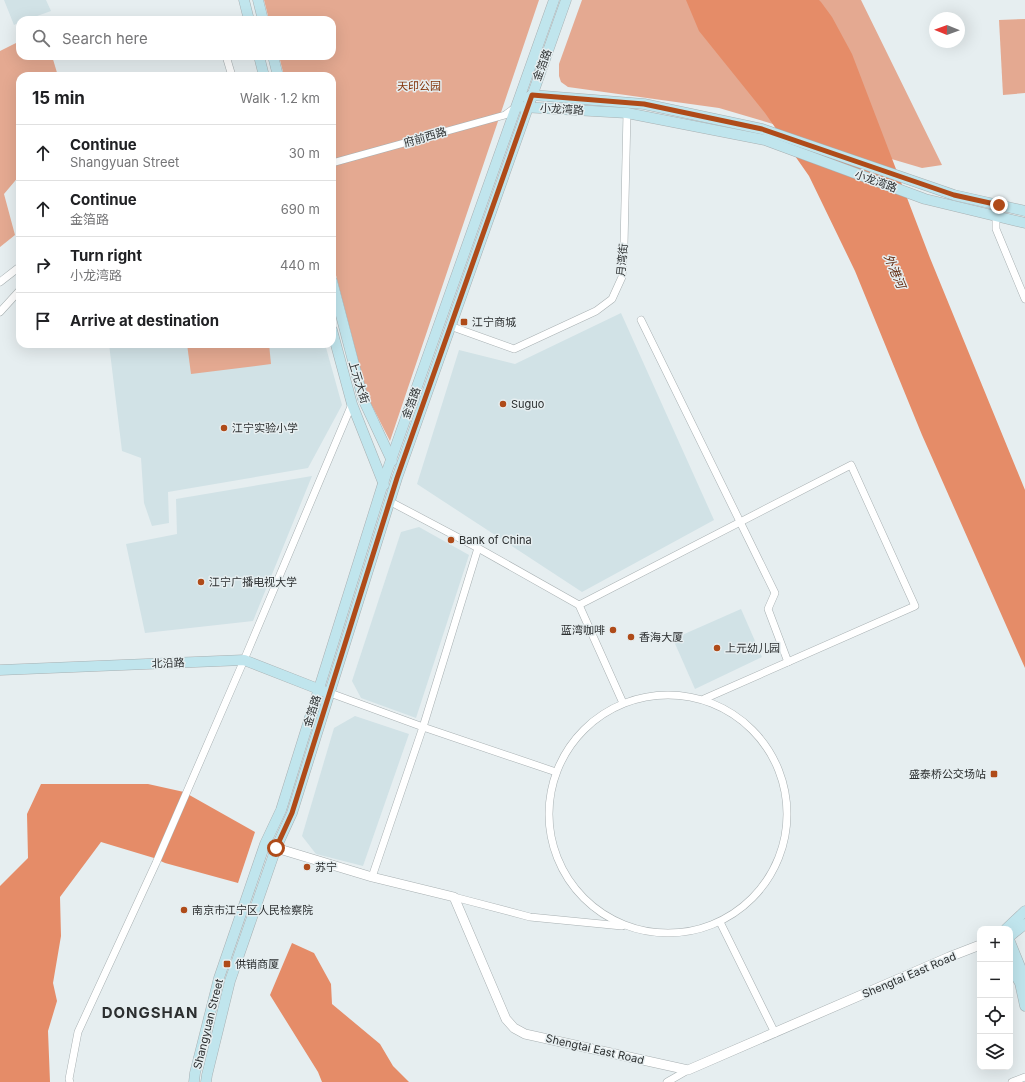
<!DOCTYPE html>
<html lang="en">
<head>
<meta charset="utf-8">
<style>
	:root { --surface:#fff; --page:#f6f6f6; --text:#202124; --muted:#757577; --line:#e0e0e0 }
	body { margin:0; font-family:Inter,"Noto Sans SC",sans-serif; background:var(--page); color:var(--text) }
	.controls { position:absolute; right:12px; bottom:12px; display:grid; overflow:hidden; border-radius:8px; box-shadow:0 4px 16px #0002 }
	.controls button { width:36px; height:36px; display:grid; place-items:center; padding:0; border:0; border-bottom:1px solid var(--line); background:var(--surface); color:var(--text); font:20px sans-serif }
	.compass { position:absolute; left:929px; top:12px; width:36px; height:36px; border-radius:50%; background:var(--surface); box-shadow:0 4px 16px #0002; rotate:271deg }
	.stop { position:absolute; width:12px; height:12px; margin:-9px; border:3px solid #af4b19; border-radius:50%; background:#fff }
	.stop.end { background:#af4b19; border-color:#fff; box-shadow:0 1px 4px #0008 }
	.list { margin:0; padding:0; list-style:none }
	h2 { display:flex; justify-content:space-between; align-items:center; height:52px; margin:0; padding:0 16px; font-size:17px }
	h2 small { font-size:13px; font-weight:400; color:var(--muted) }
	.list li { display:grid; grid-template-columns:26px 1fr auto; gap:12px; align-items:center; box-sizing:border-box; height:56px; padding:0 16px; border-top:1px solid var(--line) }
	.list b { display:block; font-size:15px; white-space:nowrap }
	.list p { margin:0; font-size:13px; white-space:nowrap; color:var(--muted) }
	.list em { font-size:13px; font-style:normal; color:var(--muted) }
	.icon { flex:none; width:22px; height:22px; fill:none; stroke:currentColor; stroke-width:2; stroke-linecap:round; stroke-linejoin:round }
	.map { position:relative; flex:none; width:1025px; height:1082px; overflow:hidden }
	.search { position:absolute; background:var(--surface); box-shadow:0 4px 16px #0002; left:16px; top:16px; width:320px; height:44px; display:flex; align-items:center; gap:10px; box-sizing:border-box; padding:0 14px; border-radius:12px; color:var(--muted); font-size:15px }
	.panel { position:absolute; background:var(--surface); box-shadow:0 4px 16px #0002; left:16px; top:72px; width:320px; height:276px; border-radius:12px }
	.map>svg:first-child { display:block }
	.built { fill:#d1e2e6 }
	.green { fill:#e4a991 }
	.water { fill:#e58c68 }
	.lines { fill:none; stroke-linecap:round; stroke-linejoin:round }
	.minor-casing { stroke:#a8b0b2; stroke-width:8 }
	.tertiary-casing { stroke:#a8b0b2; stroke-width:10 }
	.secondary-casing { stroke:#a8b0b2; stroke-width:11 }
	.minor { stroke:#fff; stroke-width:7 }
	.tertiary { stroke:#fff; stroke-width:9 }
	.secondary { stroke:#c0e5ed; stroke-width:10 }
	.route { stroke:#af4b19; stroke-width:5 }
	.poi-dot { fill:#af4b19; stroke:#e6eef0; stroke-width:1.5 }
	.labels { text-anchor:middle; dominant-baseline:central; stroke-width:3; stroke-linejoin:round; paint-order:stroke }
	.street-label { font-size:11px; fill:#2c2f30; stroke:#e6eef0 }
	.park-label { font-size:11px; fill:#83340a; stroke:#e6eef0 }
	.poi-label { font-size:11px; fill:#2c2f30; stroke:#e6eef0; text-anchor:start }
	.water-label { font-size:12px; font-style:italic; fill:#60280e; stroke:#e6eef0 }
	.district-label { font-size:15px; font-weight:bold; letter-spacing:1px; fill:#2c2f30; stroke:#e6eef0 }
</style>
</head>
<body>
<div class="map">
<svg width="1025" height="1082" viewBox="0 0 1025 1082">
	<rect width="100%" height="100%" fill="#e6eef0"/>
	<!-- built -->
	<g class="built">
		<polygon points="4,0 46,0 51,11 26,20 20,20 20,22 14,25"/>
		<polygon points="621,313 714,520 582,592 417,484 459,350 515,364"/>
		<polygon points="109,344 325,344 342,405 308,468 168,492 169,523 152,526 144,503 141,458 122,451"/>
		<polygon points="312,476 253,621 145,633 126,544 177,534 176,499"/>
		<polygon points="419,527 469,555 416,718 361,698 352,681 401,532"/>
		<polygon points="741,609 762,657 695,689 673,639"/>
		<polygon points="355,716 409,734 363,866 316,854 302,836 334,728"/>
	</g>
	<!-- green -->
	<g class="green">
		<polygon points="264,0 539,0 390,441 368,398 332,260 332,76 284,76 279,56 332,56 332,20 269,20"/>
		<polygon points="582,0 861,0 942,165 922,168 719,108 568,87 561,82 559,76 559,64"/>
		<polygon points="1025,19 1025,93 1003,95 999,20"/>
		<polygon points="20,41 20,56 52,56 58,76 20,76 20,175 4,194 15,235 0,247 0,51"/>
		<polygon points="187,344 269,344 271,364 191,374"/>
	</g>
	<!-- water -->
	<g class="water">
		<polygon points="686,0 819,0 821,2 832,17 852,54 930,258 1025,490 1025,668 922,435 855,271 809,176 765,113 699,31"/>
		<polygon points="41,784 148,784 184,792 255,832 238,883 165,863 154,858 101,842 60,897 61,936 53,983 57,1001 48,1031 50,1082 0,1082 0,886 28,858 27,814"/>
		<polygon points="292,943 314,953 331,984 332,1004 380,1044 393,1066 409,1082 322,1082 318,1072 270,995"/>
	</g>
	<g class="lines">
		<!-- minor casing -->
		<g class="minor-casing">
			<g id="minor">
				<polyline points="226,56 232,76"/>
				<polyline points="332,163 505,115 516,107"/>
				<polyline points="999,205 996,216 996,229 1025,299"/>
				<polyline points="0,282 18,268 20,267"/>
				<polyline points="0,312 20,290"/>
				<polyline points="641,320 775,593 768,609 788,662"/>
				<polyline points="450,326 514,349 596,311 612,299 622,277 624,245 627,113"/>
				<polyline points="389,501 478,548 579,605 623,703"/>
				<polyline points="579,605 851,465 915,606 704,699"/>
				<polyline points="330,693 423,727 556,772"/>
				<circle cx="668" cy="814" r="119"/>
				<polyline points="372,877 423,727 478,548"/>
				<polyline points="454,897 530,917 622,926"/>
				<polyline points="720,922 775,1033"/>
				<polyline points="70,1082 69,1079 78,1032 156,863 244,660 352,404"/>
				<polyline points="667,1082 688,1070"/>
				<polyline points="1012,1082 1025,1077"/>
			</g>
		</g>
		<!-- tertiary casing -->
		<g class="tertiary-casing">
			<polyline id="tertiary" points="276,848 372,877 454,897 506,1019 514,1028 525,1034 688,1070 949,957 980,945"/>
		</g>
		<!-- secondary casing -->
		<g class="secondary-casing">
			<g id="secondary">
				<polyline points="244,0 249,20"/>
				<polyline points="258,0 263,20"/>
				<polyline points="259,56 264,76"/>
				<polyline points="273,56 278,76"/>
				<polyline points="527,98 532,95 644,104 762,129 954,195 1025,211"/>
				<polyline points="522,107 627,113 765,140 925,199 1025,223"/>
				<polyline points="332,281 363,399 392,461"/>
				<polyline points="332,330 352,404 384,485"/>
				<polyline points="0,670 244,660 326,692"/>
				<polyline points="1006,929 1025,911"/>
				<polyline points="1010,936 1025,924"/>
				<polyline points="1010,942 1025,979"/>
				<polyline points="1010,965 1020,983 1025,1006"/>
				<polyline points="194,1082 195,1073 219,978 265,844 281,810 386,474 554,0"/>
				<polyline points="206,1082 207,1075 230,981 276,848 292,813 397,478 566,0"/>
			</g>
		</g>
		<!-- minor -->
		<use href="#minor" class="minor"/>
		<!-- tertiary -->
		<use href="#tertiary" class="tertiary"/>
		<!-- secondary -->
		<use href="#secondary" class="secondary"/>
	</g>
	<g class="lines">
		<!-- route -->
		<polyline class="route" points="276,848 292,813 397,478 532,95 644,104 762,129 954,195 999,205"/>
	</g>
	<!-- markers -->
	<g class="poi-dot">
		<rect x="460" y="318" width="8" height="8" rx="2"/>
		<circle cx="503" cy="404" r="4"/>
		<circle cx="224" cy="428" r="4"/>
		<circle cx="451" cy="540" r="4"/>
		<circle cx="201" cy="582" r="4"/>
		<circle cx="613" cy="630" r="4"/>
		<circle cx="631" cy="637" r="4"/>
		<circle cx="717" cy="648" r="4"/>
		<rect x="990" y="770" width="8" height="8" rx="2"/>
		<circle cx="307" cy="867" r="4"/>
		<circle cx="184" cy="910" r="4"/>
		<rect x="223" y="960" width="8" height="8" rx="2"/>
	</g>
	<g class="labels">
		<!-- street labels -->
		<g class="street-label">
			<text transform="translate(542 65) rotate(-70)">金箔路</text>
			<text transform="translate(562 109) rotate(3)">小龙湾路</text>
			<text transform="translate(425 137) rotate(-16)">府前西路</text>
			<text transform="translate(876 181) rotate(20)">小龙湾路</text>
			<text transform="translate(622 260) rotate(-85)">月湾街</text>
			<text transform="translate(359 382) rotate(73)">上元大街</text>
			<text transform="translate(411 403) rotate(-70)">金箔路</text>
			<text transform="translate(168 663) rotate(-2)">北沿路</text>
			<text transform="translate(312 711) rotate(-72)">金箔路</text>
			<text transform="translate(909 975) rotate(-23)">Shengtai East Road</text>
			<text transform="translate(208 1024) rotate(-76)">Shangyuan Street</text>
			<text transform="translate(595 1049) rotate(13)">Shengtai East Road</text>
		</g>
		<!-- park labels -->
		<g class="park-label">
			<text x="419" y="86">天印公园</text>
		</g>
		<!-- poi labels -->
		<g class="poi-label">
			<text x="472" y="322">江宁商城</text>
			<text x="511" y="404">Suguo</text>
			<text x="232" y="428">江宁实验小学</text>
			<text x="459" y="540">Bank of China</text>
			<text x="209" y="582">江宁广播电视大学</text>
			<text x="605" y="630" text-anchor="end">蓝湾咖啡</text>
			<text x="639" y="637">香海大厦</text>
			<text x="725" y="648">上元幼儿园</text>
			<text x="986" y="774" text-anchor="end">盛泰桥公交场站</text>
			<text x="315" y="867">苏宁</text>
			<text x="192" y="910">南京市江宁区人民检察院</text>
			<text x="235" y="964">供销商厦</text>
		</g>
		<!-- water labels -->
		<g class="water-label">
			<text transform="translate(895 271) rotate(67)">外港河</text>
		</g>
		<!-- district labels -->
		<g class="district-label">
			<text x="150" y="1012">DONGSHAN</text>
		</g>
	</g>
</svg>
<div class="controls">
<button>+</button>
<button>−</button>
<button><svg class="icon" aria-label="locate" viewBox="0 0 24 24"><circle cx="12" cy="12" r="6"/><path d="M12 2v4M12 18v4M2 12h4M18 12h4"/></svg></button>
<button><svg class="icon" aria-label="layers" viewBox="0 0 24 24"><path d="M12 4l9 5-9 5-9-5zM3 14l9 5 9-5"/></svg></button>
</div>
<svg class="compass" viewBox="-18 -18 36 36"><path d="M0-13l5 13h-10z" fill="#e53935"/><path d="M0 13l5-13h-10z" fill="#757577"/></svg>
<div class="stop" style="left:276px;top:848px"></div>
<div class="stop end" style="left:999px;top:205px"></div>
<div class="search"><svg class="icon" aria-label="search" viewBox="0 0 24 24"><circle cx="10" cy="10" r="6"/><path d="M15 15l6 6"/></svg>Search here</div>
<section class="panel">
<h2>15 min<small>Walk · 1.2 km</small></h2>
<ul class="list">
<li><svg class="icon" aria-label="ahead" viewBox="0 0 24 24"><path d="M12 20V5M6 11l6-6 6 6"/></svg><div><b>Continue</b><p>Shangyuan Street</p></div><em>30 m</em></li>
<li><svg class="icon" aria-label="ahead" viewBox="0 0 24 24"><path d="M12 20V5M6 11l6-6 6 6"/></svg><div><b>Continue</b><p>金箔路</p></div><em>690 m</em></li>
<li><svg class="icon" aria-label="right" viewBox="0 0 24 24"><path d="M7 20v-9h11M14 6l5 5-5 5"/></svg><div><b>Turn right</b><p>小龙湾路</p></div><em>440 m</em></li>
<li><svg class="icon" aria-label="arrive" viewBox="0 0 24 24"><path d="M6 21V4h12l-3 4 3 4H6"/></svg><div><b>Arrive at destination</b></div></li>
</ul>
</section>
</div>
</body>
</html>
